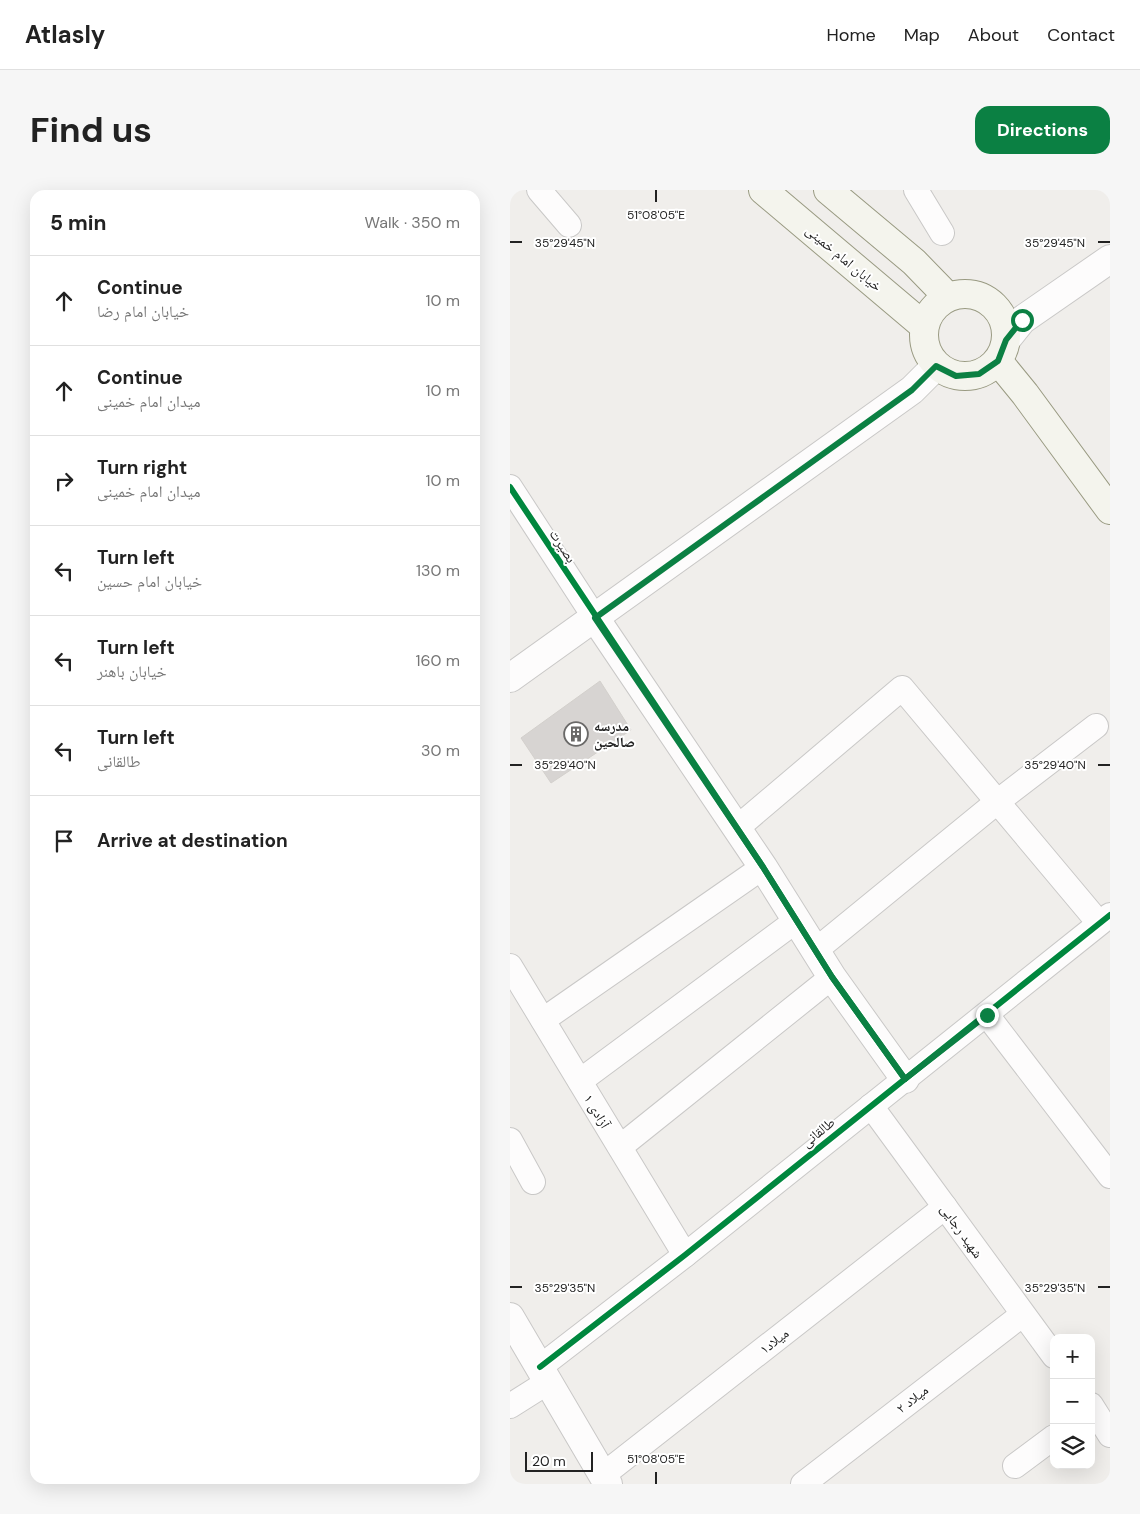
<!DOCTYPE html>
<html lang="en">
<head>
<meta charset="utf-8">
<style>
	:root { --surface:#fff; --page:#f6f6f6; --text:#222; --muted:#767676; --line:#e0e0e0; --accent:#0b8043 }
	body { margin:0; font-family:"DM Sans","Noto Naskh Arabic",sans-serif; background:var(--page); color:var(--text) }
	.controls { position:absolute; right:15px; bottom:15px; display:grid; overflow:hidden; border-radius:10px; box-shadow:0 5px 20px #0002 }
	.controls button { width:45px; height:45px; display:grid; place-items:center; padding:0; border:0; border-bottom:1px solid var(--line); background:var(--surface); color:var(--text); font:25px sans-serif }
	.scale { position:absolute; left:15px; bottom:12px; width:68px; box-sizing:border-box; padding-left:5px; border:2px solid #222; border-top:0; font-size:14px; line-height:18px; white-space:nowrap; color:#222; -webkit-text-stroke:4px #fff; paint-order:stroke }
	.stop { position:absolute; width:15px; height:15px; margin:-11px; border:4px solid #0b8043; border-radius:50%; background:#fff }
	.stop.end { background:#0b8043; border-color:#fff; box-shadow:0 1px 5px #0008 }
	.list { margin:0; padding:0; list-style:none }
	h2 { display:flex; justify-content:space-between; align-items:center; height:65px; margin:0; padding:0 20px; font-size:21px }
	h2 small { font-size:16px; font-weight:400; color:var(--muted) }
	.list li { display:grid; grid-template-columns:32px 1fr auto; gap:15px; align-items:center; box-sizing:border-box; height:90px; padding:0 20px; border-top:1px solid var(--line) }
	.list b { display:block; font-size:19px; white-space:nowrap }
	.list p { margin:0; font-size:16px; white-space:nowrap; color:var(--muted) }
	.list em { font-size:16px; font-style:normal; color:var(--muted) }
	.icon { flex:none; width:28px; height:28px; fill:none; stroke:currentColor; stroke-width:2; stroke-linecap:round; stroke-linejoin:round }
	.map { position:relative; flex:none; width:600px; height:1294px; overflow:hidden; border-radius:15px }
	header { display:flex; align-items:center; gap:30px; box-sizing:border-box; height:70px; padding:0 25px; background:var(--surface); border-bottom:1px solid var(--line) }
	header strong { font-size:24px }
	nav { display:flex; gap:28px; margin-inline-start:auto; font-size:18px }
	.intro { display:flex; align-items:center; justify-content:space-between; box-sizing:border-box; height:120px; padding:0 30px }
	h1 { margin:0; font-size:35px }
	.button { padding:12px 22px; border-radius:15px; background:var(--accent); color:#fff; font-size:18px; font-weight:700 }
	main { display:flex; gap:30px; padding:0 30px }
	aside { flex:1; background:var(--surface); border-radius:15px; box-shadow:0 5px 20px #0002 }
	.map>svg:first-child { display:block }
	.building { fill:#d7d4d2; stroke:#d3d0cc }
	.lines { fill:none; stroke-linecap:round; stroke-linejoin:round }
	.minor-casing { stroke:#c9c8c7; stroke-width:26 }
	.tertiary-casing { stroke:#c9c8c7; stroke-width:30 }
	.secondary-casing { stroke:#999a82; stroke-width:30 }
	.minor { stroke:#fdfcfc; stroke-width:24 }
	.tertiary { stroke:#fdfcfc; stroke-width:28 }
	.secondary { stroke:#f4f4ed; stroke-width:28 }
	.cycleway-casing { stroke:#fff; stroke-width:9 }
	.cycleway { stroke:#00873e; stroke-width:6 }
	.route { stroke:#0b8043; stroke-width:6 }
	.ticks { fill:none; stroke:#222; stroke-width:2 }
	.labels { text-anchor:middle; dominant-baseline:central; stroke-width:4; stroke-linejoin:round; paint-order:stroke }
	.street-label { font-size:14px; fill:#222; stroke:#fff }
	.poi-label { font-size:14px; font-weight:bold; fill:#222; stroke:#fff; text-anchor:start }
	.ticks-label { font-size:12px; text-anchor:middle; fill:#222; stroke:#fff; stroke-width:4; stroke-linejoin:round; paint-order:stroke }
</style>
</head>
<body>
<header>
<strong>Atlasly</strong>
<nav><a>Home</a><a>Map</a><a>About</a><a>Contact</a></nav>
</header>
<div class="intro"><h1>Find us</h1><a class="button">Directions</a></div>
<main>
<aside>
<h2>5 min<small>Walk · 350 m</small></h2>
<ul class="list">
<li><svg class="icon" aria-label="ahead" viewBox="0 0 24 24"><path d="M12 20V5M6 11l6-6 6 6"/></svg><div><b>Continue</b><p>خیابان امام رضا</p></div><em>10 m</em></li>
<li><svg class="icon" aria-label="ahead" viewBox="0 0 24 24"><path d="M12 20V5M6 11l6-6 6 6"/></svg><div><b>Continue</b><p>میدان امام خمینی</p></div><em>10 m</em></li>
<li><svg class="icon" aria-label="right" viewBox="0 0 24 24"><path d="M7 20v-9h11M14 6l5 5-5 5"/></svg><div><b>Turn right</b><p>میدان امام خمینی</p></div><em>10 m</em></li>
<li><svg class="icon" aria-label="left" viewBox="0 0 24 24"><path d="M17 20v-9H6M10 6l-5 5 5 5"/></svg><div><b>Turn left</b><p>خیابان امام حسین</p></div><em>130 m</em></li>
<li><svg class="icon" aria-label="left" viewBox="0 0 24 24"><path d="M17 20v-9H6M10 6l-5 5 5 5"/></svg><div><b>Turn left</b><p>خیابان باهنر</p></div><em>160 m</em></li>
<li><svg class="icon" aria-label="left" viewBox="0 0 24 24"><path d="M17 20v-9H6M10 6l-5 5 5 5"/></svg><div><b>Turn left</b><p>طالقانی</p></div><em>30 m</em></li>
<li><svg class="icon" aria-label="arrive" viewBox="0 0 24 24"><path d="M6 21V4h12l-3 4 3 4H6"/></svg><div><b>Arrive at destination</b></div></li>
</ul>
</aside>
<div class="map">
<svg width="600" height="1294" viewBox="0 0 600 1294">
	<rect width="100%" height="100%" fill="#f0eeeb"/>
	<!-- building -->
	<polygon class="building" points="90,491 121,540 41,593 11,548"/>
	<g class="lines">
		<!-- minor casing -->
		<g class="minor-casing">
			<g id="minor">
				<polyline points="29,0 59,35"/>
				<polyline points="406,0 432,43"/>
				<polyline points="0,297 85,428"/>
				<polyline points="227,638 392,498 589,733"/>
				<polyline points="306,760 487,612 586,536"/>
				<polyline points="0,776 175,1065"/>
				<polyline points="477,825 600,986"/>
				<polyline points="33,830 253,677"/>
				<polyline points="70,891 287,730"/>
				<polyline points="361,916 544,1166"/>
				<polyline points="0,950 23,992"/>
				<polyline points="110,957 322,787"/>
				<polyline points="30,1177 175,1065 600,725"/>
				<polyline points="581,1215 600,1245"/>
				<polyline points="0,1216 38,1192"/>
				<polyline points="505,1276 544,1247"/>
				<polyline points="93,1285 435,1017"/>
				<polyline points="293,1294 512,1125"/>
			</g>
		</g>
		<!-- tertiary casing -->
		<g class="tertiary-casing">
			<g id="tertiary">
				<polyline points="496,150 512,130 600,69"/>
				<polyline points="85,428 253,677 322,787 395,889"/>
				<polyline points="0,488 402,200 426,176"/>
				<polyline points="0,1127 98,1294"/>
			</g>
		</g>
		<!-- secondary casing -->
		<g class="secondary-casing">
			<g id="secondary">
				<polyline points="253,0 414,136"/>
				<polyline points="318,0 404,72 438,107"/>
				<circle cx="455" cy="145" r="41"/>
				<polyline points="488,171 515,204 600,320"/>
			</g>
		</g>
		<!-- minor -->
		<use href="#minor" class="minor"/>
		<!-- tertiary -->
		<use href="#tertiary" class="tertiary"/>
		<!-- secondary -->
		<use href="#secondary" class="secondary"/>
		<!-- cycleway casing -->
		<g class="cycleway-casing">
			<g id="cycleway">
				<polyline points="0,297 253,677 322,787 395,889"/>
				<polyline points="30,1177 175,1065 600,725"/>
			</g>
		</g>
		<!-- cycleway -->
		<use href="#cycleway" class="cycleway"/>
	</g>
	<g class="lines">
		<!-- route -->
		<polyline class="route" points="477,825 395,889 322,787 253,677 85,428 402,200 426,176 446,186 469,184 488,171 496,150 512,130"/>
	</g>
	<!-- ticks -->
	<path class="ticks" d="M146,0v12M0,52h12M588,52h12M0,575h12M588,575h12M0,1097h12M588,1097h12M146,1282v12"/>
	<!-- icons -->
	<defs>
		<g id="building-ring" transform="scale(1.25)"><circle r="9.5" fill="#fff" stroke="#6a6968" stroke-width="1.5"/><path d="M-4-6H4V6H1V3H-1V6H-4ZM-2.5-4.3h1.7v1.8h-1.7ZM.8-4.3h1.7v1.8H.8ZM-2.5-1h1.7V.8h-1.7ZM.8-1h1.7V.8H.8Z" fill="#6a6968"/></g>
	</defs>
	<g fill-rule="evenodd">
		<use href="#building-ring" x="66" y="544"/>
	</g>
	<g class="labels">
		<!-- street labels -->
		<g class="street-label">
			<text transform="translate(334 68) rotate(40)">خیابان امام خمینی</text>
			<text transform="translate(53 356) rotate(57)">بصیرت</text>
			<text transform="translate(87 921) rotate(59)">آزادی ۱</text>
			<text transform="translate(308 942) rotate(-39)">طالقانی</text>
			<text transform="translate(452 1041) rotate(55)">شهید رجایی</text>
			<text transform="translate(264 1151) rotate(-38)">میلاد۱</text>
			<text transform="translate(402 1209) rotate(-38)">میلاد ۲</text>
		</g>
		<!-- poi labels -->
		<g class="poi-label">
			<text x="84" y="536">مدرسه<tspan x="84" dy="16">صالحین</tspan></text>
		</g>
	</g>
	<g class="ticks-label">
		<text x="146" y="29">51°08'05"E</text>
		<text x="55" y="57">35°29'45"N</text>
		<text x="545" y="57">35°29'45"N</text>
		<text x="55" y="579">35°29'40"N</text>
		<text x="545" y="579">35°29'40"N</text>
		<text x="55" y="1102">35°29'35"N</text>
		<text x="545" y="1102">35°29'35"N</text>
		<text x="146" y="1273">51°08'05"E</text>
	</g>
</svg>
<div class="controls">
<button>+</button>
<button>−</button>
<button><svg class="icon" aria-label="layers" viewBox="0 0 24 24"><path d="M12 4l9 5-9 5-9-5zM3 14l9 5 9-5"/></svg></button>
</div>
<div class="scale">20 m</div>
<div class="stop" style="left:512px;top:130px"></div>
<div class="stop end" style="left:477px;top:825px"></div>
</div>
</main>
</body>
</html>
